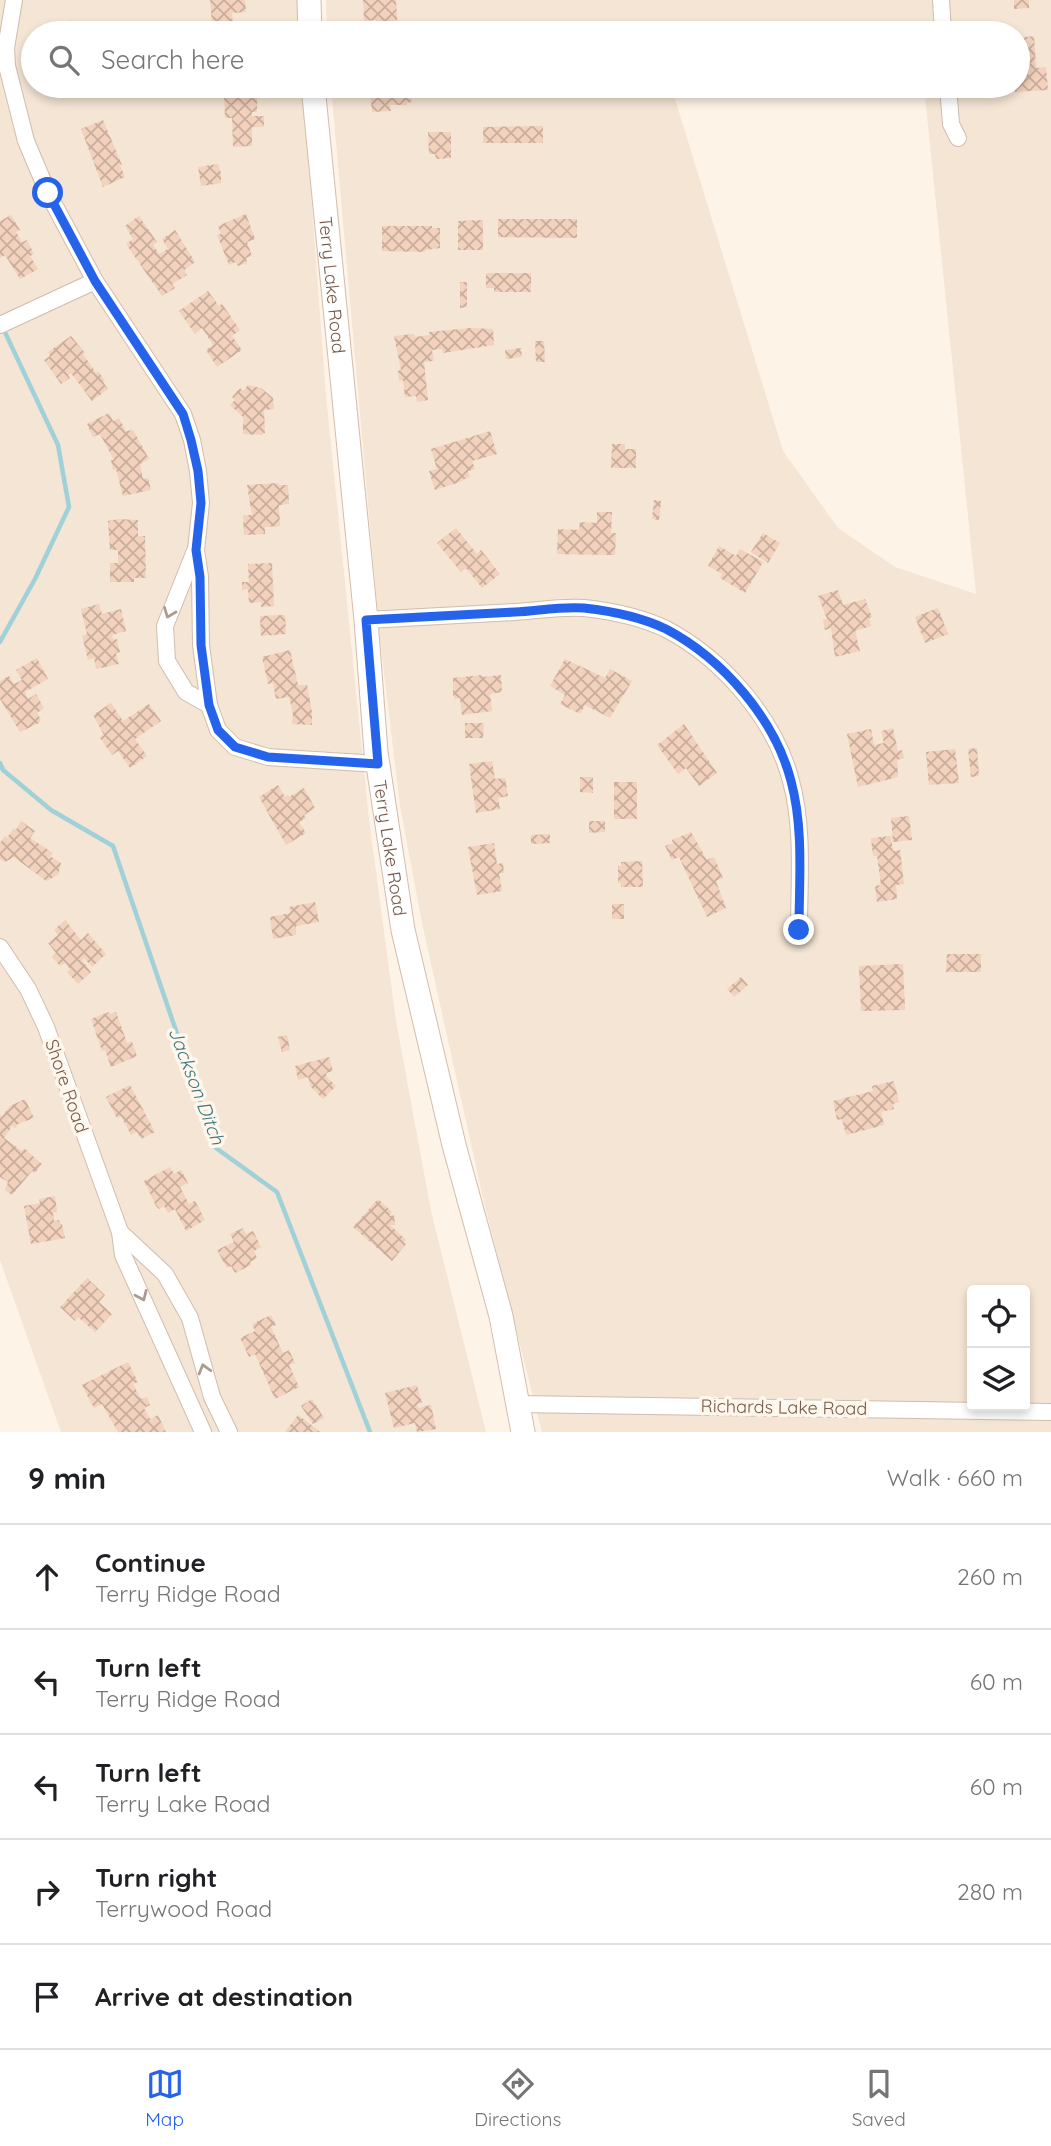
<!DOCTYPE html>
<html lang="en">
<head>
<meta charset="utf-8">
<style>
	:root { --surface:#fff; --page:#f6f6f6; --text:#202124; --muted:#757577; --line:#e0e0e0; --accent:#2563eb }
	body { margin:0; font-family:Quicksand,sans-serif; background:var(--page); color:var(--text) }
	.controls { position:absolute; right:21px; bottom:21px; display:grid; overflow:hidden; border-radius:7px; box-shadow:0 4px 10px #0003 }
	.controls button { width:63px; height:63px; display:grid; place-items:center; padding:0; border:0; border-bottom:2px solid var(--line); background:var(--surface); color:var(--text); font:35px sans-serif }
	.stop { position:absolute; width:21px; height:21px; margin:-16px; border:5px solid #2563eb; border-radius:50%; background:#fff }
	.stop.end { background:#2563eb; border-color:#fff; box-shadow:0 2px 7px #0008 }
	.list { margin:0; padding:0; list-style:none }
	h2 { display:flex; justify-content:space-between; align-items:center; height:91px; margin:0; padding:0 28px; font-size:30px }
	h2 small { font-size:23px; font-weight:400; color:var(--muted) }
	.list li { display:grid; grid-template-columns:46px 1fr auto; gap:21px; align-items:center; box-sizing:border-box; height:105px; padding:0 28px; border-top:2px solid var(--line) }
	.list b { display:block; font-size:26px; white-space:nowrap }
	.list p { margin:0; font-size:23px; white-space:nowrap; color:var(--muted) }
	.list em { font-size:23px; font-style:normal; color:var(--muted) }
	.icon { flex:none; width:38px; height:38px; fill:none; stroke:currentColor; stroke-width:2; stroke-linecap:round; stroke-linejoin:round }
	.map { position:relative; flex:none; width:1051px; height:1432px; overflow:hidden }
	.search { position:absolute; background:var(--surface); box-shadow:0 4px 10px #0003; left:21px; right:21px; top:21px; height:77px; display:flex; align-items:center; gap:18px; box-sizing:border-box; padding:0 24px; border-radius:38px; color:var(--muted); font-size:26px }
	.sheet { height:616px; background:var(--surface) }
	nav { display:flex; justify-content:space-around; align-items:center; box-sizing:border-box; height:98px; border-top:2px solid var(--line); background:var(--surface); font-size:19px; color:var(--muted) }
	nav a { display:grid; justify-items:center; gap:4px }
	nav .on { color:var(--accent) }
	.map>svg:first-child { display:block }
	.residential { fill:#f4e5d4; fill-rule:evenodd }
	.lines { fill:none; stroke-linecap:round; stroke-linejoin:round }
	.stream { stroke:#a0d1d8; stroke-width:4.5 }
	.building { fill:url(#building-cross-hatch) }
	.minor-casing { stroke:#d0bdae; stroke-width:18 }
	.secondary-casing { stroke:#d3bcac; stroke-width:25 }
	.minor { stroke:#fff; stroke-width:16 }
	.secondary { stroke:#fff; stroke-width:23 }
	.oneway { stroke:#ad9b92 }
	.route { stroke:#2563eb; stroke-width:9 }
	.labels { text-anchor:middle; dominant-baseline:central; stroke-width:7; stroke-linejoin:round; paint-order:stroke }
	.street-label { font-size:18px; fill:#76594a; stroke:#fff7ec }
	.water-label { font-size:19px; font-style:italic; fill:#407a83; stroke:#fff7ec }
</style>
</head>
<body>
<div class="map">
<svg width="1051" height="1432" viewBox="0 0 1051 1432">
	<defs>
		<pattern id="building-cross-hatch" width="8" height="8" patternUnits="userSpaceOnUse" patternTransform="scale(1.75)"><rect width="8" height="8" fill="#f2d1bd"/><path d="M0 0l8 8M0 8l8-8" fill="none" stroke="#c9ad9c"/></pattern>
	</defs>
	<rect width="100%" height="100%" fill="#fdf3e6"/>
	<!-- residential -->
	<g class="residential">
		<polygon points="0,0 299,0 300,33 33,33 33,86 303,86 326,396 369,819 396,1021 431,1211 486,1432 61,1432 0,1260"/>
		<path d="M326,0h725v1432h-509l-58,-230 -62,-279 -22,-117 -20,-167 -49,-553h340l112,365 55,77 57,39 81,27 -52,-508h94v-53h-99l-1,-2 -591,2zM972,1290h53v116h-53z"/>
	</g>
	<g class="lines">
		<!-- stream -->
		<g class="stream">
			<polyline points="0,642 35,579 69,507 58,445 2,326"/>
			<polyline points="0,763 3,770 51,810 113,846 216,1148 277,1192 370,1432"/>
		</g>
	</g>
	<!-- building -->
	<g class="building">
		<polygon points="210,0 245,0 246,12 232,13 233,29 248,28 248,33 219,33 218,22 212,22"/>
		<polygon points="363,0 396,0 398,33 377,33 376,20 364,21"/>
		<polygon points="1014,0 1029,0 1029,8 1014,9"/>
		<polygon points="72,20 77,33 49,33 48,29"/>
		<polygon points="1034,36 1036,68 1046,67 1048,90 1015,92 1015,86 1018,86 1018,38"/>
		<polygon points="381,86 405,86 406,90 411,89 412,102 407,103 407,105 390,105 391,111 372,112 370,92 382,91"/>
		<polygon points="257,94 257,112 252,112 252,116 264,116 264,127 252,127 252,146 233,147 232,118 225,118 224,95"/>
		<polygon points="103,120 122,165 120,165 125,177 103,187 81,129"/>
		<polygon points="543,126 543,143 483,143 483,127"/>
		<polygon points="428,132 451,132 451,158 436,159 435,154 429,154"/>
		<polygon points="218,164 221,173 221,183 201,186 198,167"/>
		<polygon points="246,214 255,239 247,242 252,256 246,258 247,263 238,266 236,262 229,265 217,235 221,234 218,226"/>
		<polygon points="11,215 20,230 16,232 22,242 27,240 34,254 30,256 38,269 20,279 5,255 0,258 0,221"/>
		<polygon points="139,216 157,242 153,245 159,254 168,249 162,239 175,230 195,262 184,270 187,275 172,284 175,288 162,296 126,244 133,239 125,226"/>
		<polygon points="498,219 577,219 577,238 498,237"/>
		<polygon points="483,220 483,250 458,250 458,221"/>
		<polygon points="382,226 432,226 432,228 440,228 440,248 425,250 425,252 382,251"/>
		<polygon points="486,273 531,273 531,292 494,292 494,288 486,288"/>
		<polygon points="460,282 467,282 467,307 460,308"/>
		<polygon points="208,291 219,306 222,304 240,330 232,336 242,350 217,367 206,350 213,345 202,328 195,334 179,311"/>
		<polygon points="470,328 493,329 494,345 443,353 442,349 432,350 434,361 424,362 428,400 417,402 416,396 405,397 403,380 399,381 398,371 401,370 394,336 414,334 415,337 429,335 429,332"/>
		<polygon points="71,336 85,353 83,354 96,373 98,371 105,381 103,382 108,389 92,401 71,373 68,375 70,378 61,384 44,360 50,356 48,352"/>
		<polygon points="535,341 544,341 545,362 536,362"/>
		<polygon points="521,348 522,357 506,359 505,350"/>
		<polygon points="248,385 261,388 273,398 274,409 264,410 265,433 261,435 243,434 243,417 230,405 235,400 232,397 240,388 243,391"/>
		<polygon points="109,413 113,421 119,418 126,431 133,430 149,459 140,464 143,479 148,478 151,490 123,496 116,469 113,470 111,460 114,460 100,434 93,437 87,424"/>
		<polygon points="490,431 497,454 472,461 475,469 468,471 470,477 462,480 463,481 435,490 429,471 437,469 431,449"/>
		<polygon points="612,444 625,444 625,449 636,449 636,468 611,468"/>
		<polygon points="279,483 279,485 288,485 289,504 279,505 280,526 265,527 265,534 244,535 243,515 252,515 247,485"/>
		<polygon points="654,500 661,501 659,520 652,519"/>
		<polygon points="597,512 612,512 611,533 616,533 615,555 557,554 558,529 579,530 580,522 597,523"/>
		<polygon points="118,519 138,520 138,536 145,536 146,578 134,578 134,582 110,582 110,563 118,563 118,550 110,550 108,521"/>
		<polygon points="456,528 477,554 481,550 500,574 482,588 466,568 461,572 437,543"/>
		<polygon points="763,533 780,543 768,563 751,552"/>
		<polygon points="719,546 736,556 740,549 763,562 745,593 720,578 722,574 708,566"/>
		<polygon points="272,563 274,606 261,607 261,602 249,603 248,589 242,590 242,582 249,582 248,564"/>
		<polygon points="838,590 843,605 865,599 872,617 869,618 871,626 855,631 860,651 835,657 831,628 825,630 823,620 827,619 818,596"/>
		<polygon points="99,604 102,614 121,609 126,631 112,635 113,640 117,639 120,652 116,653 119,664 96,669 94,658 88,660 82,636 87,634 81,609"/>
		<polygon points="938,608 948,634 925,643 915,617"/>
		<polygon points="285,615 286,634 261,636 260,616"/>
		<polygon points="290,650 298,685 307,685 312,712 312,725 292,724 293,713 289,697 276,699 273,683 268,684 262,657"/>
		<polygon points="37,658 48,679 25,692 28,699 36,694 44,708 37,713 41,720 39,723 20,732 0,699 0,681 9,676 14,684 22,680 16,670"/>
		<polygon points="565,659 605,678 610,669 632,681 610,718 585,705 580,714 560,704 565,695 550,686"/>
		<polygon points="482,675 482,677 501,675 502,692 490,694 492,711 462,715 460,698 455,699 453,695 453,678"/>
		<polygon points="111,703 123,721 149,704 161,721 135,739 147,756 130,768 118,751 112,755 100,738 104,735 93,715"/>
		<polygon points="465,723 484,723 483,738 465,738"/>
		<polygon points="684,724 717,773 699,786 686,768 678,774 657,745"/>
		<polygon points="893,728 898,751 902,750 904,758 897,760 898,777 858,787 847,734 871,729 874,745 884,743 881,731"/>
		<polygon points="977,748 979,776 971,777 968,749"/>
		<polygon points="955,749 959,783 929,785 926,752"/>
		<polygon points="492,761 495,779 505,778 508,796 498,798 500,809 476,813 469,764"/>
		<polygon points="580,777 593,777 593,793 580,792"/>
		<rect x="614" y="782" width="23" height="37"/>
		<polygon points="278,785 285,797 288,795 289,797 304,788 315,808 304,815 306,818 299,822 306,833 286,845 259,797"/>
		<polygon points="909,816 912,840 893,842 891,818"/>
		<polygon points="21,821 35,831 30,838 53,853 50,856 61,863 58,875 46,881 14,857 5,862 0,859 0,843 5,836 7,838 14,828 16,830"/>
		<polygon points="589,821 605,821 605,832 589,833"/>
		<polygon points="691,832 707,860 714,857 723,878 716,881 726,908 707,917 679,857 672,860 665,846 673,843 672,840"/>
		<polygon points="550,834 550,843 531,844 531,835"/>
		<polygon points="891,836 893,851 900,850 904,884 896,885 897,899 877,902 875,886 881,885 877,856 873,856 871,838"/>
		<polygon points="494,843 497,864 503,863 504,873 499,873 502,891 477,895 468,847"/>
		<polygon points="642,861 643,887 621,887 621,883 618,883 618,866 621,866 621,862"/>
		<polygon points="315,902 319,922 296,926 296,935 273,939 270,917 290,913 289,907"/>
		<rect x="612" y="904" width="12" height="15"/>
		<polygon points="65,920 81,940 88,933 106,954 92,967 84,958 82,960 91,972 78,984 67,972 70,969 65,963 60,966 52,957 56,953 48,943 58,935 54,930"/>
		<polygon points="947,954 981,954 981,972 946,972"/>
		<polygon points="903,964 905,1010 861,1011 859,966"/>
		<polygon points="741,977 748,985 734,997 727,989"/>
		<polygon points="109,1012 110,1014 116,1012 127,1043 132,1042 137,1056 111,1067 105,1050 102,1051 91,1019"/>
		<polygon points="287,1035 290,1050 282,1052 278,1037"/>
		<polygon points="329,1057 333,1071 326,1073 327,1077 336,1086 323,1099 311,1087 308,1077 298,1080 295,1066"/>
		<polygon points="894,1081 899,1102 893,1104 894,1109 881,1112 884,1125 846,1135 842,1119 837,1120 833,1101 873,1091 872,1086"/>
		<polygon points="130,1085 155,1132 141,1139 137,1132 131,1135 121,1116 117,1118 106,1097"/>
		<polygon points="25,1099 34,1118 18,1124 15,1128 12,1126 4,1138 22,1151 24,1148 42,1164 35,1173 32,1171 12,1195 5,1190 8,1182 0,1177 0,1115 2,1116 10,1106"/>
		<polygon points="170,1167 174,1174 181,1170 188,1183 180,1187 189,1204 195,1201 205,1220 186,1231 175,1209 168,1213 164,1206 159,1209 156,1206 144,1181"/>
		<polygon points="55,1196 57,1212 53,1213 54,1221 59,1220 60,1224 62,1224 65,1238 31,1244 24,1206 40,1203 39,1199"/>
		<polygon points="378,1199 392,1212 389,1216 394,1215 395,1225 390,1225 406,1240 404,1242 406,1244 392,1261 353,1227"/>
		<polygon points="243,1228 246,1234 253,1231 261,1247 254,1251 257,1258 250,1262 251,1265 235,1273 231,1266 227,1268 217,1250 234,1242 230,1234"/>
		<polygon points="87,1278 105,1295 99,1302 112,1314 95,1332 78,1317 75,1321 60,1307"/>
		<polygon points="271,1315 276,1325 271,1327 283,1353 289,1350 295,1363 289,1365 299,1387 275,1399 255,1354 249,1357 240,1338 255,1331 252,1324"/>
		<polygon points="128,1362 138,1382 133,1384 141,1399 147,1397 150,1405 144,1408 150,1419 158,1415 166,1432 118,1432 102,1404 94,1408 89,1399 82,1385"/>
		<polygon points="417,1385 422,1403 417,1404 418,1408 431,1405 436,1429 417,1432 415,1423 394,1428 385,1393"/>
		<polygon points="312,1399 324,1418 313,1424 301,1406"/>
		<polygon points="298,1415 314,1427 320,1432 285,1432"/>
	</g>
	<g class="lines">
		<!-- minor casing -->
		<g class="minor-casing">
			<g id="minor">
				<polyline points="14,0 6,48 7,66 26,141 48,193 95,281 183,414 192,440 198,471 201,503 196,550 200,577 201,645 209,705 218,730 235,747 268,757 378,764"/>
				<polyline points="941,0 943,33"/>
				<polyline points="948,86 951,124 958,138"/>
				<polyline points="0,325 95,281"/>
				<polyline points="195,551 165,626 167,661 186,692 209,705"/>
				<path d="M366,620c49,-3 99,-5 149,-8 22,-1 46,-6 69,-4 27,3 57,9 82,21 57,30 109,90 125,152 13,48 8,100 8,149"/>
				<polyline points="0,947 28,989 46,1027 120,1232 123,1255 203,1432"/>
				<polyline points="120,1232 165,1274 190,1318 212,1397 229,1432"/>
				<polyline points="517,1404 1051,1412"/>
			</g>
		</g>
		<!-- secondary casing -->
		<g class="secondary-casing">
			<g id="secondary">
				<polyline points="309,0 310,33"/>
				<path id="s1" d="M313,86l53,534 10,132 27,178 51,215 47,171 22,116"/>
			</g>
		</g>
		<!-- minor -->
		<use href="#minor" class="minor"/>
		<!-- secondary -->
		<use href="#secondary" class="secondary"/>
	</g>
	<!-- one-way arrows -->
	<defs><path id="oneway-chevron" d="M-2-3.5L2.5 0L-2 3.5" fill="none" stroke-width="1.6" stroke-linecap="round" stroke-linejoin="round" transform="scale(1.75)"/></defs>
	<g class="oneway">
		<use href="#oneway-chevron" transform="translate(169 613) rotate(111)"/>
		<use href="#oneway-chevron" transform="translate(142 1296) rotate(66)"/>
		<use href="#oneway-chevron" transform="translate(204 1369) rotate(-106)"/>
	</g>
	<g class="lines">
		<!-- route -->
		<path class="route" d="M48,193l47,88 88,133 8,26 7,31 3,32 -5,47 4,27 1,68 8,60 9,25 17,17 33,10 110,7 -12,-144c49,-3 99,-5 149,-8 22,-1 46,-6 69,-4 27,3 57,9 82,21 57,30 109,90 125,152 13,48 8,100 8,149"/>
	</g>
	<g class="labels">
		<!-- street labels -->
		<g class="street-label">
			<text stroke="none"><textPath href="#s1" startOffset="200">Terry Lake Road</textPath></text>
			<text stroke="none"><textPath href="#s1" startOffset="766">Terry Lake Road</textPath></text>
			<text transform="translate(67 1086) rotate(71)">Shore Road</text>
			<text transform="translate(784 1407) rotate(1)">Richards Lake Road</text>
		</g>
		<!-- water labels -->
		<g class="water-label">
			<text transform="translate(197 1086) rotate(69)">Jackson Ditch</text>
		</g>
	</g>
</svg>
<div class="controls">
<button><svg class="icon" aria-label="locate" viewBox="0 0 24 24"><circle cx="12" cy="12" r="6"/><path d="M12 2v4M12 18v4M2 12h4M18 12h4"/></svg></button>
<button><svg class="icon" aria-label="layers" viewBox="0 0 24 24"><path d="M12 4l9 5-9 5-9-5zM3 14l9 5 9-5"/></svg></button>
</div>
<div class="stop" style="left:48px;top:193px"></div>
<div class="stop end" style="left:799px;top:930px"></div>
<div class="search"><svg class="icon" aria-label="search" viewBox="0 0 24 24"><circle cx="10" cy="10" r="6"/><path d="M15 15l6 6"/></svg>Search here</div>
</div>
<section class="sheet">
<h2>9 min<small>Walk · 660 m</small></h2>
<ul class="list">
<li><svg class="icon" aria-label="ahead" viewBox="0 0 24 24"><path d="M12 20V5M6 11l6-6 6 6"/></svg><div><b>Continue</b><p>Terry Ridge Road</p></div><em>260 m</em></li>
<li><svg class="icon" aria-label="left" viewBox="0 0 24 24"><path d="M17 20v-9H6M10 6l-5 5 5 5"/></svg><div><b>Turn left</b><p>Terry Ridge Road</p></div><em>60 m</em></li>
<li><svg class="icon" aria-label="left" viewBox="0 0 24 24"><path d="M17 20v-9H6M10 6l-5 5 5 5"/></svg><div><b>Turn left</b><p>Terry Lake Road</p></div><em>60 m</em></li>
<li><svg class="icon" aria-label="right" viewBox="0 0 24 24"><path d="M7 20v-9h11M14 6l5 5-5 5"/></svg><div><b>Turn right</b><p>Terrywood Road</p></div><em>280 m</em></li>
<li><svg class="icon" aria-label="arrive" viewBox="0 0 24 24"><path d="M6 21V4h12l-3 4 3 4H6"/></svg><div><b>Arrive at destination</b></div></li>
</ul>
</section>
<nav>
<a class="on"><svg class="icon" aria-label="map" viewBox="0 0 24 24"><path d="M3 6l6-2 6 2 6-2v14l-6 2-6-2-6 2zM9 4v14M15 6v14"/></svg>Map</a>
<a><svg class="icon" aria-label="directions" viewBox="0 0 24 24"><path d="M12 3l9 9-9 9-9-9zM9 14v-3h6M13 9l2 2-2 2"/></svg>Directions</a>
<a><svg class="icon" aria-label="saved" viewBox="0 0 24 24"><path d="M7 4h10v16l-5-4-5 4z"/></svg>Saved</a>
</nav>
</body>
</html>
